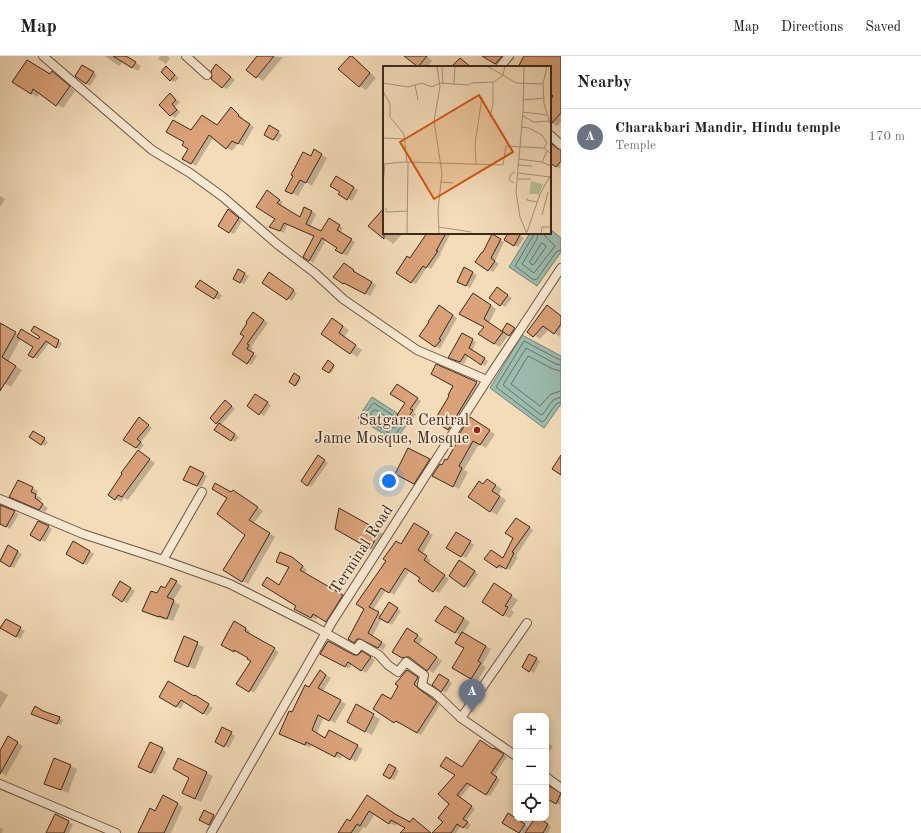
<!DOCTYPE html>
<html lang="en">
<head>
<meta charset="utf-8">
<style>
	:root { --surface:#fff; --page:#f2f2f2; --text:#202124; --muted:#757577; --line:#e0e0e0; --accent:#111827 }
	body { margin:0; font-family:"Old Standard TT",serif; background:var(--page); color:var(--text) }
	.controls { position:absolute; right:12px; bottom:12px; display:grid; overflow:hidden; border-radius:8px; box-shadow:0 2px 10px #0003 }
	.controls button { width:36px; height:36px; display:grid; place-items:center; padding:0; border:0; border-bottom:1px solid var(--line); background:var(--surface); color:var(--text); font:20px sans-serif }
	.you { position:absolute; left:389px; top:425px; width:14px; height:14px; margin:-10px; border:3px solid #fff; border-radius:50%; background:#1a73e8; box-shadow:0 0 0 6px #1a73e833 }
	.badge { display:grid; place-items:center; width:26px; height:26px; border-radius:50%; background:var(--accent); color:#fff; font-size:13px; font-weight:700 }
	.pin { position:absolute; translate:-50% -33px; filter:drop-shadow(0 1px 2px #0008) }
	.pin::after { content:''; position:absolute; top:21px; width:14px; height:12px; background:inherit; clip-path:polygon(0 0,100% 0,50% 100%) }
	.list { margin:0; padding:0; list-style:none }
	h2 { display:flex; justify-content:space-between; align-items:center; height:52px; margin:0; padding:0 16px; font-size:17px }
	h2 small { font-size:13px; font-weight:400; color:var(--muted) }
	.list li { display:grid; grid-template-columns:26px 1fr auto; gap:12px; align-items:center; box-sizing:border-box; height:56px; padding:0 16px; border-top:1px solid var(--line) }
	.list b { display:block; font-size:15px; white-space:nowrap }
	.list p { margin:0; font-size:13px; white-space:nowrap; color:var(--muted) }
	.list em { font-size:13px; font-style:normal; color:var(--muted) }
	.icon { flex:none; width:22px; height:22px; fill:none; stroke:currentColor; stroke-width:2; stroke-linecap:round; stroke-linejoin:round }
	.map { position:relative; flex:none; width:561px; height:777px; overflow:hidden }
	header { display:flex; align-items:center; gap:24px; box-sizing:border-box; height:56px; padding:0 20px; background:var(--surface); border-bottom:1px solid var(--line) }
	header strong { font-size:19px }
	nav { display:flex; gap:22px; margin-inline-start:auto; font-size:14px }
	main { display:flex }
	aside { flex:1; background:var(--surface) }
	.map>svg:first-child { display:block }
	.water { fill:#9cbcaf; stroke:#758175 }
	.shadow { fill:#0003 }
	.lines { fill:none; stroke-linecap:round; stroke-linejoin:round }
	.shore { stroke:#6b7266; stroke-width:1 }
	.building { fill:#dba27a; stroke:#3a281e }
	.street-casing { stroke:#685545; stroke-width:10 }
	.street { stroke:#f8e8d2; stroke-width:8 }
	.poi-dot { fill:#8f2418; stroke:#f8e8d2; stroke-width:1.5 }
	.labels { text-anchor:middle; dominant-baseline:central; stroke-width:3.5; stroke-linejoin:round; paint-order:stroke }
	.poi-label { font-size:16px; fill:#3a281e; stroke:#f8e8d2; text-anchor:end }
	.street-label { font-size:16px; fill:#3a281e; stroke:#f8e8d2 }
	.inset-road { fill:none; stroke:#aa947b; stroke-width:1 }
	.view { fill:#d7540e; fill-opacity:0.15; stroke:#d7540e; stroke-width:2 }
	.inset-edge { fill:none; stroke:#3a281e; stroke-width:2 }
</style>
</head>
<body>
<header>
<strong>Map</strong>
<nav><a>Map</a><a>Directions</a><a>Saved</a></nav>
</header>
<main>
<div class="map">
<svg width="561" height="777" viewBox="0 0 561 777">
	<rect width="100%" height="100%" fill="#f4dcb9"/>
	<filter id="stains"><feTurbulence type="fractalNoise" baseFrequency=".005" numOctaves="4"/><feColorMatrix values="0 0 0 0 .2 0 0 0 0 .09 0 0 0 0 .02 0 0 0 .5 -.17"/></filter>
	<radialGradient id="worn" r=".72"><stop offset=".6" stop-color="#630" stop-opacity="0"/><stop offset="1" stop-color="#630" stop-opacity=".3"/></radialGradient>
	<!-- water -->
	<g class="water">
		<polygon points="550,173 561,182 561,196 537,230 509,211 530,177 550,177"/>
		<polygon points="522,279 561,300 561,348 544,372 490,332"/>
		<polygon points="372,341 409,365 395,385 358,362"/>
	</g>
	<!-- shadow -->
	<g class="shadow">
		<polygon points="105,0 129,0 127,1 141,10 138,15 123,6 119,10"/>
		<polygon points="160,0 167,0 170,2 166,8 158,3"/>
		<polygon points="258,0 283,1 263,25 257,21"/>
		<polygon points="351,0 357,4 376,22 366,34 359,30"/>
		<polygon points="406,0 427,0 432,5 427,11 419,11"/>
		<polygon points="486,0 511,0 502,11"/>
		<polygon points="525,0 561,0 561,66 557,70 550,66 550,45 555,40 550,36 550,11 521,11"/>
		<polygon points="166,11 179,22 175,26 170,24"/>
		<polygon points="87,12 97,19 90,30 76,20"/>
		<polygon points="221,12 235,24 227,33 223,31"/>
		<polygon points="52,16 58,20 75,35 63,52 40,37 37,41 13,25 50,19"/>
		<polygon points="170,39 180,46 175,51 180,56 175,62 160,49"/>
		<polygon points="232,53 243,62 242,63 254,71 243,90 238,87 232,95 213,82 196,110 184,102 190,93 191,75 218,70"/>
		<polygon points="269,71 282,79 278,86 265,78"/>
		<polygon points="550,92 561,95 560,113 550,105"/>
		<polygon points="314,95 327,102 312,130 306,126 298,140 287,134"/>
		<polygon points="336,122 358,134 352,145 340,138 341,135"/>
		<polygon points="271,138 283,146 280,150 300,162 305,152 316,158 310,171 321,176 329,163 343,172 340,177 355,186 347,200 336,194 338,191 326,184 313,207 304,200 315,180 288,168 284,177 270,171 276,163"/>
		<polygon points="0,140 5,143 0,151"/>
		<polygon points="229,154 242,165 234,178 219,170"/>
		<polygon points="384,154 384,177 403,177 393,188 370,170"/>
		<polygon points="427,177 448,177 450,179 440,198 441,198 431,213 427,211 416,228 412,226 410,203"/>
		<polygon points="509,177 516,177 524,182 518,191 505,184"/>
		<polygon points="500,184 504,186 495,205 499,208 493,216 476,206"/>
		<polygon points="348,210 357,217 356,218 376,229 370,240 349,228 348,230 335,221"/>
		<polygon points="465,213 477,219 470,232 458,225"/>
		<polygon points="239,215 249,220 244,228 234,222"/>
		<polygon points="273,220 297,237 292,245 264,227"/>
		<polygon points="200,226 222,239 219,244 197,231"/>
		<polygon points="501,235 512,242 505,251 491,242"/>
		<polygon points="479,241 496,253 489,267 502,276 507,269 518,275 514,282 509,278 500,291 494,288 485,271"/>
		<polygon points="440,250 457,262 440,293 420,280"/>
		<polygon points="553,254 561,260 560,281 549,273 540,283 528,275"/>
		<polygon points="257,259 268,267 251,291 253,292 250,296 257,300 251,309 233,298"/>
		<polygon points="333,263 349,274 344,281 362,294 357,301 323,277"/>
		<polygon points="0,268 19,279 39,285 41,281 35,272 62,287 59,293 50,286 37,303 29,298 35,290 21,282 8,306 22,314 11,331 0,325"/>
		<polygon points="462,278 476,286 472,295 488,305 485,310 469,299 464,308 453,303"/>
		<polygon points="328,306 335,311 331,317 323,312"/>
		<polygon points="437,310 483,330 455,377 435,364 450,340 454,330"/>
		<polygon points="295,318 301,323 297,330 290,326"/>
		<polygon points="401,332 421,345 414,356 416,358 411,366 399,359 406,347"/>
		<polygon points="259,341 271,349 264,360 248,350"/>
		<polygon points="229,348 235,353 220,370 239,381 235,386 216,374 219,368 217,367"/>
		<polygon points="470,363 495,378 486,392 479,388 464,414 468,416 459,433 439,423 443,411 447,405"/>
		<polygon points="144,365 152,372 141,386 144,389 140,394 125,384"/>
		<polygon points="34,376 48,386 45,390 31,381"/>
		<polygon points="144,399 155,407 128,444 124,442 121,446 116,443 124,417"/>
		<polygon points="318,401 328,407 311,431 307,429"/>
		<polygon points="429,404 436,407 421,431 402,422"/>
		<polygon points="203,418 207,420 201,432 189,426"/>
		<polygon points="493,428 502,433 498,439 506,444 497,459 470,441 484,429"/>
		<polygon points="33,432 38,435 36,439 42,443 40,446 48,452 45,456 16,444"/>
		<polygon points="232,437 239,438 263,455 254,467 275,481 248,528 224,514 246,479"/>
		<polygon points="1,451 19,458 10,473 0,467 0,453"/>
		<polygon points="340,454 386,479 377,496 343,477"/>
		<polygon points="520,465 533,474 516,500 518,501 510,514 503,511 501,513 497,511 492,495 503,503 515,482"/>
		<polygon points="414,468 433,479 422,498 431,504 428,508 449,523 439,537 420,525 422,522 410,514 394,539 386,534 373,554 382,559 389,547 401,555 392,569 382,562 372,581 386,589 383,594 368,585 363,585 360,589 349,583"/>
		<polygon points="48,470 52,473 45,486 31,479"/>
		<polygon points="456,478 474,489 466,502 448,492"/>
		<polygon points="73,486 94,498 87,509 67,498"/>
		<polygon points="8,490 22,498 14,512 0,504"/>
		<polygon points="297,505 307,514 304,517 347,542 331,568 318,560 316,564 300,555 297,549 279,530 290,512 277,506"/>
		<polygon points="464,508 478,518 468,532 464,530"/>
		<polygon points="171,523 182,530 173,545 180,549 173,565 165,562 165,564 149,558 158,538 165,533"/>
		<polygon points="125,529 135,535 127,547 113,539"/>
		<polygon points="500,532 518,544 511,554 514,556 510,562 503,559"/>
		<polygon points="446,551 470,566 463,577 491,593 482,609 486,611 477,626 454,612 466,592 461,580 437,565"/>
		<polygon points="7,564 25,575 20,583 2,572"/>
		<polygon points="234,567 250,575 249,578 279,596 254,637 238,627 252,605 240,596 239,597 223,589"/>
		<polygon points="407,573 423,583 419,589 442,605 433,617 412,603 408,605 393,595"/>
		<polygon points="185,582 204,591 195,613 182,608"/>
		<polygon points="322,597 359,600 362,597 375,604 366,617 352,608 349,613"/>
		<polygon points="529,599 540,605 534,617 523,611"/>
		<polygon points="320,616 331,622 323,635 346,648 335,667 324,661 317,677 325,683 329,675 363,693 356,706 343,698 340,703 312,688 310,692 280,678"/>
		<polygon points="411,617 421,624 417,630 423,637 440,649 421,679 400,666 399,668 374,653 391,644"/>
		<polygon points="440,619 452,627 446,637 433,629"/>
		<polygon points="0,634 8,639 0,653"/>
		<polygon points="160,641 199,643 213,652 207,660 185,645 181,653"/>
		<polygon points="357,650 380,663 372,679 348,666"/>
		<polygon points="43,656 63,664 61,669 32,658"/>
		<polygon points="223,673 235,680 229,692 216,685"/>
		<polygon points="9,682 23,690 6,720 0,716 0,694 1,695"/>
		<polygon points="546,686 553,690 549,697 546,695"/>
		<polygon points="162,693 166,696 155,718 143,712"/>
		<polygon points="494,694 498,695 507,701 494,720 500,724 490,740 471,729 460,742 475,753 466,765 471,769 467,774 461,770 456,777 434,777 444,766 462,712"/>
		<polygon points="179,704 213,720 201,746 183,737 190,722"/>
		<polygon points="389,709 399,715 394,724 384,718"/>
		<polygon points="70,710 77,713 68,737 46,727"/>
		<polygon points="546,727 559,738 561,738 560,749 548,742 546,736"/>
		<polygon points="164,740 183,751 171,777 143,777"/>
		<polygon points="367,740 410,767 414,763 429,775 428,777 402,777 407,771 397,767 395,770 375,758 366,772 363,771 359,777 339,777 351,766"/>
		<polygon points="55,760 73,768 69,777 47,777"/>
		<polygon points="213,760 220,764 216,771 207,767"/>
		<polygon points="513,761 529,772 536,762 551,771 548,777 530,777 526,775 525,777 519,777 503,766"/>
		<polygon points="0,771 3,773 2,777 0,777"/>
	</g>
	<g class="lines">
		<!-- shore -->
		<g class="shore">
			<polyline points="533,177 533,180 515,210 534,224 537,223 556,196 561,194"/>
			<polyline points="538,177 537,183 522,208 534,217 555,190 542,177"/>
			<polygon points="542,187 545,189 546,191 534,208 532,209 530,206"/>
			<polyline points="561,304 558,303 524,285 496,331 542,366 544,365 556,348 561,346"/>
			<polyline points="561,309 556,308 526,292 503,329 541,359 543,358 553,344 561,341"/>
			<polyline points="561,315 553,313 528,300 511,328 540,350 551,338 561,335"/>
			<polygon points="374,347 403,366 403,368 395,379 393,379 364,362 364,359"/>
			<polygon points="374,354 376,354 395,367 396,369 394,372 391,372 372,361 371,358"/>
		</g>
	</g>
	<!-- building -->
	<g class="building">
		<polygon points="113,0 126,0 136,6 132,12"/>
		<polygon points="257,0 274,0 256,22 246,14"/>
		<polygon points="350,0 352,0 370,17 359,31 338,13"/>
		<polygon points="404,0 427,0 418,11"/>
		<polygon points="482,0 502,0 495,8"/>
		<polygon points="524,0 561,0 561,57 550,69 550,44 553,40 550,37 550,11 518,11"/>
		<polygon points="460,2 471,11 451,11"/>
		<polygon points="27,4 50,18 52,15 70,30 56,50 33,33 31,38 12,26"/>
		<polygon points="216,8 231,21 222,32 211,23 212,20 211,15"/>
		<polygon points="82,9 94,16 86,28 75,20"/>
		<polygon points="166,10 175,19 170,25 161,16"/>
		<polygon points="170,37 176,44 172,48 177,54 170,60 159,49"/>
		<polygon points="231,51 239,59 238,60 250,68 238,88 232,85 226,93 209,79 191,108 182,103 188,93 182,89 184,86 166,76 173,64 191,74 202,59 217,69"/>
		<polygon points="269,69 279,75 273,84 264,79"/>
		<polygon points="552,88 558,93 561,94 561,105 556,111 550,107 550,91"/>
		<polygon points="314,93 322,98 306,127 300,124 292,138 285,135 293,120 291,119 303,96 311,100"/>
		<polygon points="336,120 354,131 347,144 338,138 340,136 330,130"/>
		<polygon points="267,134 280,144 277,147 300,161 304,151 312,155 306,168 321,175 329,162 340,169 337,174 352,183 342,198 335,194 337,192 322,182 309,205 303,201 314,180 284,167 280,175 269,171 275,163 256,151"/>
		<polygon points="384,152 384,183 368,170"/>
		<polygon points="228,153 239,162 229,177 218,170"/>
		<polygon points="427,177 446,177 436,195 438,195 426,212 423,210 411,227 396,217 407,200 410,202"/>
		<polygon points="508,177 521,177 514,190 504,184"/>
		<polygon points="492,178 501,183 491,202 495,205 488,215 475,206 482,196 483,196"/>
		<polygon points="344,207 354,214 353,215 372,226 365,238 344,227 343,228 333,221"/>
		<polygon points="464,211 473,216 466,230 457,226"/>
		<polygon points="238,213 245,217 240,227 233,223"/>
		<polygon points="269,216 294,234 287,244 262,227"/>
		<polygon points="200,224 218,236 214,243 195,231"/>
		<polygon points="497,231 508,239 500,250 489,242"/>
		<polygon points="473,237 491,249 484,263 503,276 494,288 478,278 484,271 459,258"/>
		<polygon points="439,249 453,259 439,283 441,284 435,291 419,280 429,266 428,266"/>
		<polygon points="547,249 561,260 561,268 554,278 543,270 533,281 527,276"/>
		<polygon points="253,256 264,264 247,288 249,289 247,293 254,297 247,308 232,298 244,280 240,278 247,267 246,266"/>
		<polygon points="332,262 343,270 339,277 356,289 350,298 321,278"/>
		<polygon points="0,267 16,276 2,301 16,310 0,335"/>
		<polygon points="507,267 515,272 509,280 502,275"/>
		<polygon points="34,270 59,284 56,292 46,285 33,302 28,299 33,291 17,281 21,273 38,283 40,281 31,275"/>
		<polygon points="462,277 473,283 469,292 485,302 481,309 465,298 460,306 448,302"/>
		<polygon points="328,304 334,309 329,317 322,313"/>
		<polygon points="436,308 477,326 448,374 434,365 449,340 448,339 453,330 431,318"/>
		<polygon points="294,317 300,321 295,330 289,326"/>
		<polygon points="397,328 418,342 410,353 413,354 406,365 397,359 405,347 390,338"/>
		<polygon points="255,338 268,346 259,359 247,350"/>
		<polygon points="225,344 232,350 216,368 210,362"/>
		<polygon points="139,361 149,369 137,383 141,386 136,392 123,384"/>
		<polygon points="470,361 490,374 480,389 473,385 459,410 462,412 453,431 432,420 440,408 442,409 445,403 447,404 460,381 458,380"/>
		<polygon points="219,367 235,378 231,385 214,374"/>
		<polygon points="33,375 45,382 41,389 29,381"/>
		<polygon points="408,392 430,403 414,428 395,418"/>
		<polygon points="138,394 150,403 122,441 118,439 115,444 108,439 122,418 121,417"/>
		<polygon points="318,399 325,404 307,430 301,425"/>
		<polygon points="561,399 561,419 552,413"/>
		<polygon points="190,410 204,417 197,430 183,424"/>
		<polygon points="487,423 496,429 492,435 500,440 490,456 468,441 479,425 483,428"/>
		<polygon points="18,424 33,431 31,436 36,438 35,442 43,448 39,454 9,441"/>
		<polygon points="215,427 231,436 233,434 258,451 249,464 270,477 242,526 223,514 245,479 217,458 227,442 212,433"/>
		<polygon points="0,449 15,455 6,471 0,468"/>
		<polygon points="339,452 380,475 370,493 335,473"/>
		<polygon points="516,462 530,471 512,496 514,497 506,513 499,509 497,512 484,503 491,494 503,502 513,482 505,477"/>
		<polygon points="38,465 49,470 40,485 30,479"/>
		<polygon points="414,467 429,476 418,494 427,500 424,504 445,519 433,536 418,525 420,522 405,512 389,537 381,532 369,551 379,556 368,577 382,586 378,592 360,583 357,583 354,587 348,583 364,553 356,548 386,505 383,503 396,485 401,488"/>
		<polygon points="456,476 471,485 461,501 446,492"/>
		<polygon points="73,485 90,495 83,508 66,498"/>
		<polygon points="8,489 18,495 10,511 0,505"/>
		<polygon points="280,496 292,501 303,510 300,514 343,539 326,566 313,558 311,562 294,553 296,550 262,529 267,521 279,529 289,511 276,506"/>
		<polygon points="459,504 475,515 464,531 449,520"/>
		<polygon points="171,522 177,525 167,541 174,544 167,563 159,560 159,561 142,555 151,535 157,537 161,530 165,532"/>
		<polygon points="120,525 131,532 122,546 112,539"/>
		<polygon points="494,527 512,539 505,550 508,551 503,560 482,546"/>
		<polygon points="389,546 398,552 388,567 379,562"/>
		<polygon points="445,550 464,562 455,577 435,565"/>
		<polygon points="6,563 21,571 16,581 0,572"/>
		<polygon points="234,565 246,572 245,575 275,592 249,636 236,628 251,605 247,603 248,602 234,594 234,596 221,589"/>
		<polygon points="407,572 418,579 414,585 437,601 427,615 409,601 406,601 402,602 392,596"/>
		<polygon points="462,576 486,590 478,605 481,607 471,623 452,612 464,592 455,587"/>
		<polygon points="184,580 198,586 188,611 174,605"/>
		<polygon points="328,585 354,599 358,599 362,595 371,601 361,615 348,606 345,611 320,598"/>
		<polygon points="529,598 537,602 529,616 522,611"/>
		<polygon points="320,614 326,619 318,632 341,644 329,665 318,659 312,674 325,682 329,674 358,689 350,704 337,696 335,701 306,686 305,689 279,678 289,655 292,656 305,629 309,631"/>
		<polygon points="407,614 418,621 414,628 419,633 437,646 417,677 396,665 394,667 373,653 382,638 391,643 398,630 395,628"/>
		<polygon points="439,618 449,624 441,636 432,629"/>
		<polygon points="168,625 194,640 195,639 209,648 203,658 181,644 176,651 159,641"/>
		<polygon points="356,648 374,658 365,676 347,666"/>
		<polygon points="35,650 43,655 60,661 57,668 31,658"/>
		<polygon points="222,671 232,676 224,691 215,686"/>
		<polygon points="8,680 18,686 0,718 0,695"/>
		<polygon points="480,684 493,693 494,692 504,698 491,717 497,721 486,739 467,727 457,739 472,750 463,763 468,766 463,772 457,768 451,777 432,777 443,766 438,762 449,748 438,738 455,719 440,710 446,701 462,711"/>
		<polygon points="150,686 163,692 151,717 138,711"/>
		<polygon points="54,702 71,709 61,734 44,728"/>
		<polygon points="178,702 207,716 195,743 182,737 189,722 173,713"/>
		<polygon points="389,708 396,712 390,723 383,719"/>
		<polygon points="546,728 561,737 556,748 546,742"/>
		<polygon points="163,739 178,747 164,777 138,777 150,752 155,755"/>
		<polygon points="367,739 395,758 410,766 413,762 431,777 400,777 405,772 391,764 389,768 369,755 360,770 357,768 351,777 338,777 347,763 350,765"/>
		<polygon points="204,754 214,759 209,769 199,764"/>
		<polygon points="508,757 525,768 519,777 502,767"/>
		<polygon points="55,758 69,765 64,777 46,777"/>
		<polygon points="535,762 539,762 548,768 543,777 525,777"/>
	</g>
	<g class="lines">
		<!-- street casing -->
		<g class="street-casing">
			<g id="street">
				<polyline points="43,0 152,94 190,117 223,141 277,188 315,217 343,243 417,294 487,324"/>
				<polyline points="186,0 207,19"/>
				<polyline points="500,11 509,0"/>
				<polyline points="550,79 561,89"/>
				<polyline points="0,443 83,478 163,504 230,528 315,571 356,594 360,588 379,599 388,609 398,616 406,606 424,619 422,629 436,638 461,662 516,700"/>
				<polyline points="163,504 202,436"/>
				<polyline points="461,662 527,567"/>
				<polyline points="546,721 561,732"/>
				<polyline points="0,728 116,777"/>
				<polyline points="211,777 332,566 487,324 561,212"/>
			</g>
		</g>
		<!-- street -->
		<use href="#street" class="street"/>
	</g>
	<!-- markers -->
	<circle class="poi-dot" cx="477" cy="374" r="4"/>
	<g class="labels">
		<!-- poi labels -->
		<g class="poi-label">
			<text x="469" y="365">Satgara Central<tspan x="469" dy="18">Jame Mosque, Mosque</tspan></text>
		</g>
		<!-- street labels -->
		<g class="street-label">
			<text transform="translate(362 494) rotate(-57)">Terminal Road</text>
		</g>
	</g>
	<!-- overview -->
	<g transform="translate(383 10)">
		<rect width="168" height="168" fill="#f4dcb9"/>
		<path d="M148,115l12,3 -5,13v-3h-9z" fill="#b9c191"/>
		<path class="inset-road" d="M54,0l3,21 -6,34 8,52 -4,37 1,24M59,0l1,18M104,0l16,9 2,-9M141,0l-1,46 -7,80 4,25 7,17M164,0l-4,18 1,20 7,22M0,17l25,4 14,-4 10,4 8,-4 29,2 2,-2 23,-1 9,-7 13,8 27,1M71,18l1,-18M32,19l3,15M0,25l7,13v13l14,17 3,29M140,34l22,-2M140,46l24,3M140,50l11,6 15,-1M107,51l3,-13v-22M138,61l8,1 13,7 5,8 -3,5M0,72l22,1M136,93l23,3 9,4M159,96l5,-11M0,98l22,-2 98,3 3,-19 38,2 7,6M93,98l-1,-20 7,-47M136,99l13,1M135,107l32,4M135,113h13M57,116l13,1M131,117l-5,-3 2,-6 4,-2M0,118l2,-20M144,132v2l10,2M3,142v4l22,-1M159,149l6,-23M56,161l32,5M144,166l13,-38 11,-20M24,168l1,-71M158,168l1,-7h9"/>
		<path class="view" d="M96,29l34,57 -79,47 -34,-57z"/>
		<rect width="168" height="168" class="inset-edge"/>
	</g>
	<rect width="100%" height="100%" filter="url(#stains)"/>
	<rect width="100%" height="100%" fill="url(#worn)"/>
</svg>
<div class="controls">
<button>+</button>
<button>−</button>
<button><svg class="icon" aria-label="locate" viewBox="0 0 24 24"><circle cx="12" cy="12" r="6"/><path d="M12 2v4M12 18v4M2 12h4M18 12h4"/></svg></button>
</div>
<div class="you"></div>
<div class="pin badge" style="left:472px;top:656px;background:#6b7280">A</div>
</div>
<aside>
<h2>Nearby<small></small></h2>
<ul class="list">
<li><span class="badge" style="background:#6b7280">A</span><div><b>Charakbari Mandir, Hindu temple</b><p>Temple</p></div><em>170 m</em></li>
</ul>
</aside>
</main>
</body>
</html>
